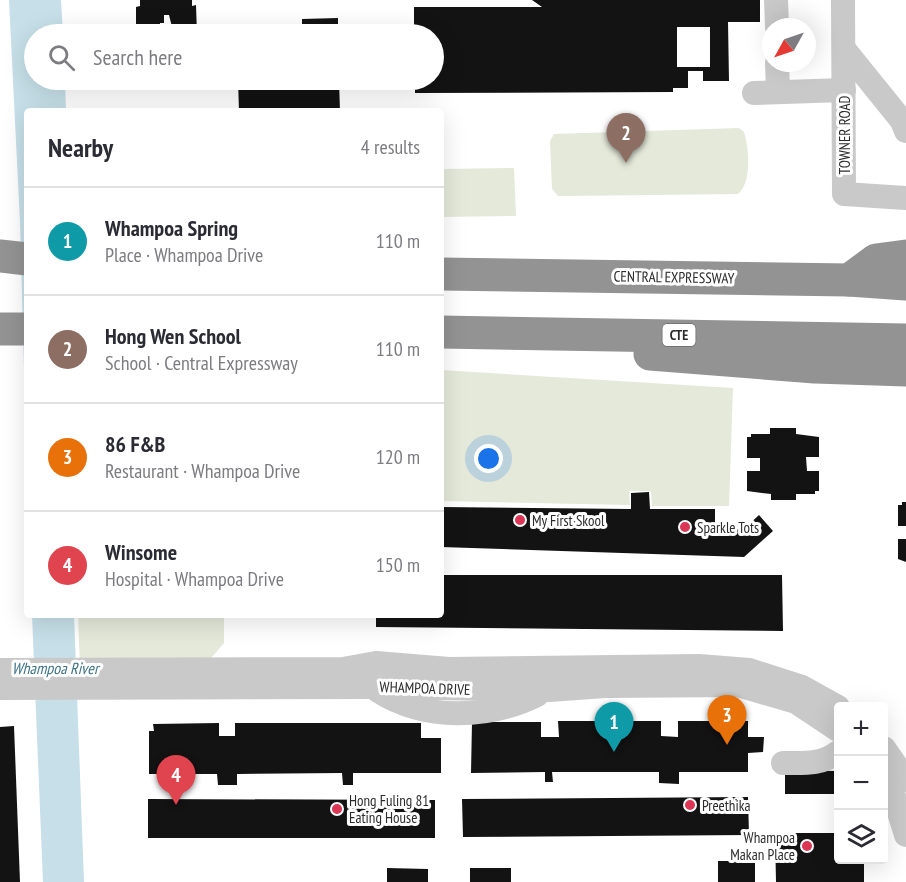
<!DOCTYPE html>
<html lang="en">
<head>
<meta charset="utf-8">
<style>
	:root { --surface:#fff; --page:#f2f2f3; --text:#2b2b33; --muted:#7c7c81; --line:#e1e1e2; --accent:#db3654 }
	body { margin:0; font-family:"PT Sans Narrow",sans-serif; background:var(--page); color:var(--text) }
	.controls { position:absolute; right:18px; bottom:18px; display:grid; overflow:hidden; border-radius:6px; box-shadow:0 6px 24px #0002 }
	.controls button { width:54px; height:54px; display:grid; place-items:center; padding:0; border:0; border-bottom:2px solid var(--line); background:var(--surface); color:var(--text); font:30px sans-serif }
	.compass { position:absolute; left:762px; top:18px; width:54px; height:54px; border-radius:50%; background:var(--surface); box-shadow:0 6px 24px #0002; rotate:230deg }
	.you { position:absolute; left:489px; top:459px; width:21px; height:21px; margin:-15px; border:4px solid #fff; border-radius:50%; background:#1a73e8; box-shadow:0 0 0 9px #1a73e833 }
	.badge { display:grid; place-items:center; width:39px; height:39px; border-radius:50%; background:var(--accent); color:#fff; font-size:20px; font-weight:700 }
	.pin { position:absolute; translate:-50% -50px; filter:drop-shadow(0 2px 3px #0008) }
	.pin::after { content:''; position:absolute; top:32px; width:21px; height:18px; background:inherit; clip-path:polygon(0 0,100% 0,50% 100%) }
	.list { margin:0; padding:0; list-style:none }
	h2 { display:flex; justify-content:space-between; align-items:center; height:78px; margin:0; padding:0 24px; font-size:26px }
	h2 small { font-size:20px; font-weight:400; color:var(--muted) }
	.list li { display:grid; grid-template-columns:39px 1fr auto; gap:18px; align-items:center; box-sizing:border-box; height:108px; padding:0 24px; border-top:2px solid var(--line) }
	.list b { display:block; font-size:22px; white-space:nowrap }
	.list p { margin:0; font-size:20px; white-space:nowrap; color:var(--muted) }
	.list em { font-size:20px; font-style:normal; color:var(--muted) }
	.icon { flex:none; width:33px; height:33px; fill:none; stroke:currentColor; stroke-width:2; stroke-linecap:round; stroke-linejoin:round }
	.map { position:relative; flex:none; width:906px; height:882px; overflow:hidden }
	.search { position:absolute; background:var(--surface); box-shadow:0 6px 24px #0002; left:24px; top:24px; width:420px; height:66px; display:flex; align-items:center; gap:15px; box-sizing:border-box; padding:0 21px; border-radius:33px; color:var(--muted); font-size:22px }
	.panel { position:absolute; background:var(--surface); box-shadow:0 6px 24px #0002; left:24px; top:108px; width:420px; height:510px; border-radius:6px }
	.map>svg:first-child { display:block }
	.green { fill:#e4e9da }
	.water { fill:#c6dfe8 }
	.building { fill:#131313; fill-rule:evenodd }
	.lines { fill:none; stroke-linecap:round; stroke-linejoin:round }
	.minor { stroke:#c9c9c9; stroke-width:24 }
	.highway { stroke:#939393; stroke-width:33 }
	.tree { fill:#a1aa94 }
	.poi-dot { fill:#db3654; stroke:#fff; stroke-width:2 }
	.labels { text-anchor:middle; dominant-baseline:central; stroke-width:6; stroke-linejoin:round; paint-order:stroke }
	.shield { fill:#fff; stroke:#6b6b6b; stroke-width:1.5 }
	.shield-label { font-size:14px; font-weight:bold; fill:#2c2c2c }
	.street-label { font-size:15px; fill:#2c2c2c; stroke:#fff }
	.poi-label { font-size:15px; fill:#2c2c2c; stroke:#fff; text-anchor:start }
	.water-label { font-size:16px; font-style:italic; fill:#3f7489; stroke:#fff }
</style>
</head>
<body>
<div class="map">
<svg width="906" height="882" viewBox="0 0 906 882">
	<rect width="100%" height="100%" fill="#fff"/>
	<!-- green -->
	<g class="green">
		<path d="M739,128l5,4c5,17 8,50 -6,62l-174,2h-6l-6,-7 -2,-48 4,-7z"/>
		<polygon points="514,168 516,216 441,217 441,169"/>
		<polygon points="441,370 733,388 729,506 652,506 651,491 629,491 630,505 441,501"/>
		<polygon points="78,615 224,615 224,643 206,664 80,667"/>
	</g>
	<!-- water -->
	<g class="water">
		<polygon points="9,0 61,0 63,34 34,34 34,80 65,80 66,111 27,111 27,479 20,222"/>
		<polygon points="32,615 74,615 84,882 43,882"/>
	</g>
	<!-- building -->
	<g class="building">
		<polygon points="140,0 192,0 192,6 196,5 197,34 181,34 181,31 173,31 169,15 164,15 164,23 160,23 160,31 136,34 136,7 140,6"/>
		<path d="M532,0h228v22h-32l1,59h-26v-10h-15v17h-15v4l-258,1v-13h19v-46h-20v-27h128zM677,27h33v40h-33z"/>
		<polygon points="338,18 338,34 241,34 241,28 302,26 302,19"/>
		<polygon points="238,80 339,80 340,111 239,111"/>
		<polygon points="770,428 796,428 796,434 819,437 819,457 806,457 807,471 819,471 819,491 815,491 815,494 796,494 796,500 771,500 771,494 747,491 747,471 760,471 760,458 747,458 747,437 751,437 751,434 770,434"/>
		<polygon points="649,492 650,509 715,509 715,528 744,529 759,515 773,531 744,557 441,547 441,507 631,509 631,493"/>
		<polygon points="902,502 906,502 906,526 898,526 898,505 902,505"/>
		<polygon points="898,539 906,539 906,562 898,559"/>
		<polygon points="441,575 782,575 783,631 376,627 376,615 441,615"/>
		<polygon points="558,721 661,721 661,736 678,737 678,721 748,721 748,737 764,737 763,752 748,753 748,772 679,772 679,784 659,783 659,772 552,772 553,782 545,782 545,772 471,773 472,722 541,722 541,737 559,737"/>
		<polygon points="219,723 219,736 235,736 235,723 421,723 421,738 441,738 441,773 353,773 353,785 343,785 342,773 237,774 237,785 218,785 217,774 149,774 149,731 154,731 153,724"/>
		<polygon points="14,726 20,882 0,882 0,727"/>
		<polygon points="785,770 838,771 838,794 785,794"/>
		<polygon points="748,797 749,835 463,837 462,799"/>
		<polygon points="148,799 435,800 435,838 148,838"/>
		<polygon points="775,833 838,833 838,860 864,860 864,882 776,882"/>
		<rect x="718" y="861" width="37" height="21"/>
		<polygon points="387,868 428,869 428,882 387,882"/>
		<rect x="470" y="868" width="41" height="14"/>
	</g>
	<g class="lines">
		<!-- minor -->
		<g class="minor">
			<polyline points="776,0 777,27"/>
			<polyline points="843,0 844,194 906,198"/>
			<polyline points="844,49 902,121 906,131"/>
			<polyline points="777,63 778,91"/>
			<polyline points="754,93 844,90"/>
			<polyline points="0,670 343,669 376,663 449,669 699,666 749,670 802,687 838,707"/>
			<polyline points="0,688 371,687 549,690 605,686 738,685 796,702 838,730"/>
			<path d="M378,691c47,30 111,28 159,4"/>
			<polyline points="884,748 906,780"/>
			<path d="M783,763c20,0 39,2 55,-11"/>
			<polyline points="884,778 892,790 906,835"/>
		</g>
		<!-- highway -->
		<g class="highway">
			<polyline points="0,256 27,259"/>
			<polyline points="441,274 849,280 906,284"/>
			<polyline points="849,280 876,260 906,256"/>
			<polyline points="0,329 27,329"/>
			<polyline points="441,332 906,340"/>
			<polyline points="650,354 815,367 906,370"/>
		</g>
	</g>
	<!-- trees -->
	<circle class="tree" cx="184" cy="778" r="8"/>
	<!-- markers -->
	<g class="poi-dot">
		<circle cx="520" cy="520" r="6"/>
		<circle cx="685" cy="527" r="6"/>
		<circle cx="690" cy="805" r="6"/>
		<circle cx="337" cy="809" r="6"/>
		<circle cx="807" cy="846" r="6"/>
	</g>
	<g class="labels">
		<!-- shield labels -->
		<rect class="shield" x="662.5" y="324" width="33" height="22" rx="4.5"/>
		<g class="shield-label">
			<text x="679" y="335">CTE</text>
		</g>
		<!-- street labels -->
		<g class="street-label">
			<text transform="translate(844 135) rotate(-90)">TOWNER ROAD</text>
			<text transform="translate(674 277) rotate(1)">CENTRAL EXPRESSWAY</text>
			<text transform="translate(425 688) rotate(2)">WHAMPOA DRIVE</text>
		</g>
		<!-- poi labels -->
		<g class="poi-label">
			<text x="532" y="520">My First Skool</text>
			<text x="697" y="527">Sparkle Tots</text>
			<text x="349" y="800">Hong Fuling 81<tspan x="349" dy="17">Eating House</tspan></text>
			<text x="702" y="805">Preethika</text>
			<text x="795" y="837" text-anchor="end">Whampoa<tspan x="795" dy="17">Makan Place</tspan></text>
		</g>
		<!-- water labels -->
		<g class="water-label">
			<text x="55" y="668">Whampoa River</text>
		</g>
	</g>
</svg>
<div class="controls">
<button>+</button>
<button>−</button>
<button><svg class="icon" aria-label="layers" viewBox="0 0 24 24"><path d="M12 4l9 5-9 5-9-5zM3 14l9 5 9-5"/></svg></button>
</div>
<svg class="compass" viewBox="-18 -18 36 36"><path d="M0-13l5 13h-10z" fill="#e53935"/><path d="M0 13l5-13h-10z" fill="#7c7c81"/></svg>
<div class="you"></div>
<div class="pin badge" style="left:614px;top:752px;background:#0f9aa8">1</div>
<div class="pin badge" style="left:626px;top:163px;background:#8d6e63">2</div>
<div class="pin badge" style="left:727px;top:745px;background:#e8710a">3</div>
<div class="pin badge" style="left:176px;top:805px;background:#e0444e">4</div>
<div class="search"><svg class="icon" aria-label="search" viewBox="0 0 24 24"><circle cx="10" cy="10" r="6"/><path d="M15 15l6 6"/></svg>Search here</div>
<section class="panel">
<h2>Nearby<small>4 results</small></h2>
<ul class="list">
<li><span class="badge" style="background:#0f9aa8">1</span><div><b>Whampoa Spring</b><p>Place · Whampoa Drive</p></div><em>110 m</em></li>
<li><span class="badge" style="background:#8d6e63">2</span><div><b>Hong Wen School</b><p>School · Central Expressway</p></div><em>110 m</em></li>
<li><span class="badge" style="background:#e8710a">3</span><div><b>86 F&amp;B</b><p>Restaurant · Whampoa Drive</p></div><em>120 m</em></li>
<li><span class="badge" style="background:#e0444e">4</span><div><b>Winsome</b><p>Hospital · Whampoa Drive</p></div><em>150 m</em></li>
</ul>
</section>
</div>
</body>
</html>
